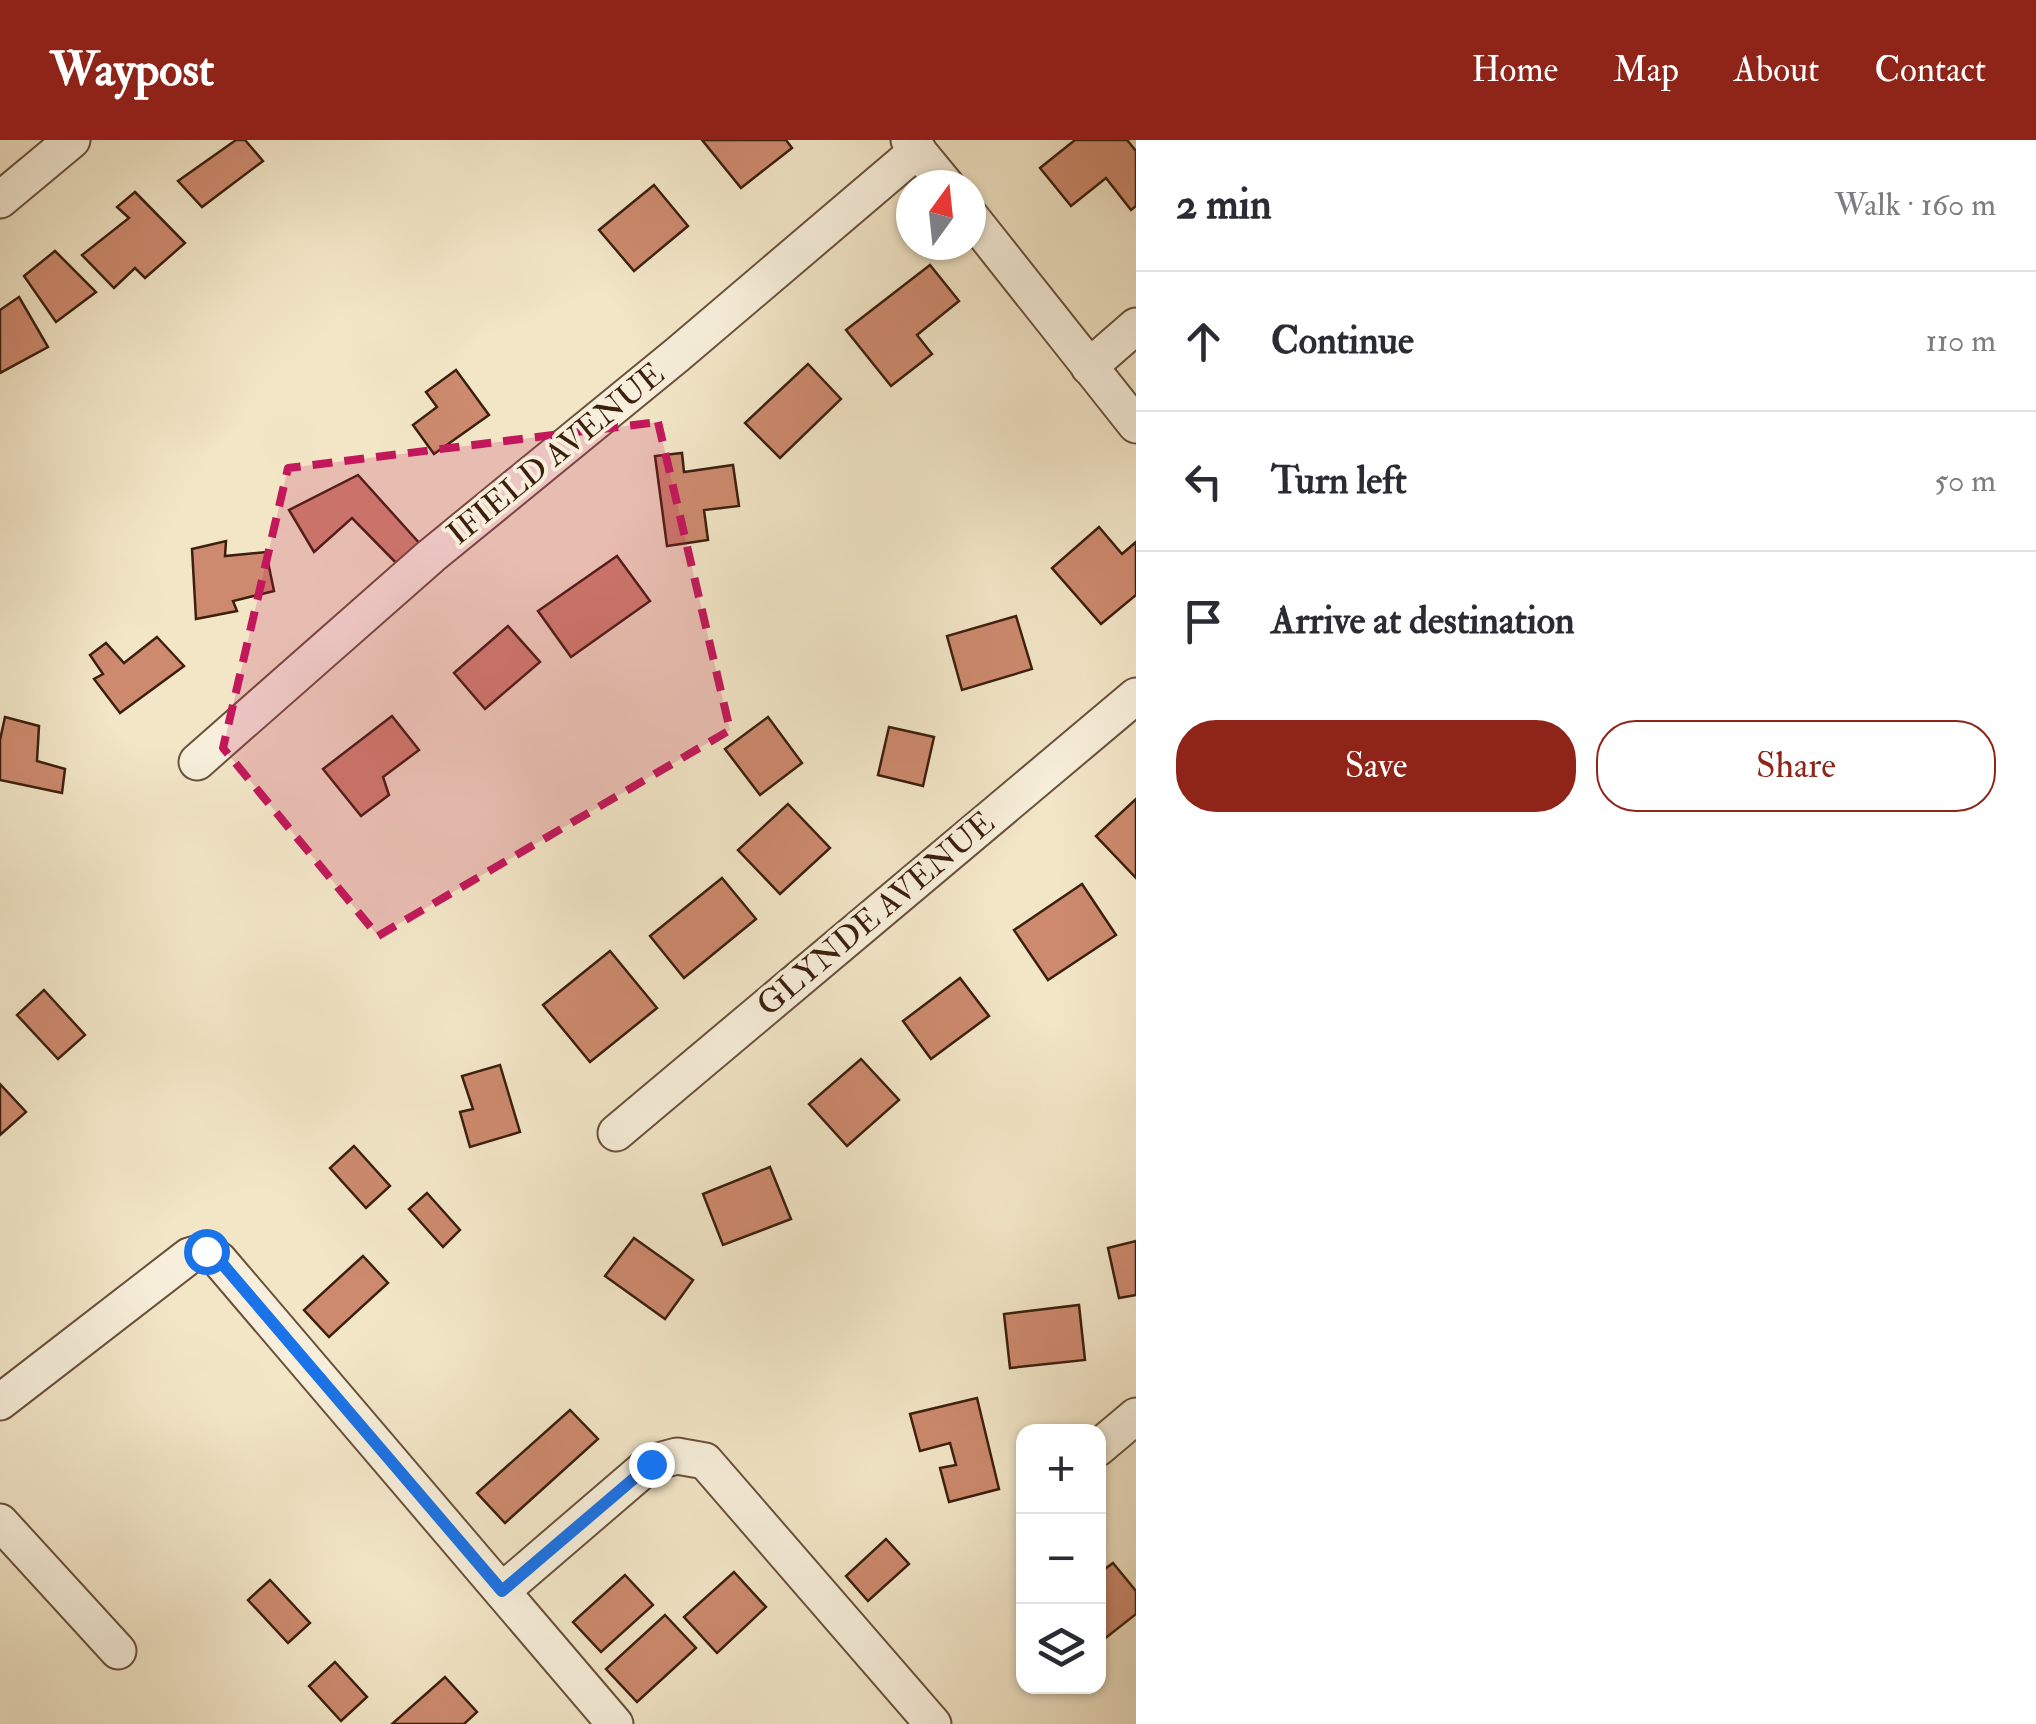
<!DOCTYPE html>
<html lang="en">
<head>
<meta charset="utf-8">
<style>
	:root { --surface:#fff; --page:#f7f7f7; --text:#2b2b33; --muted:#7c7c81; --line:#e1e1e2; --accent:#8f2418 }
	body { margin:0; font-family:"IM FELL Double Pica",serif; background:var(--page); color:var(--text) }
	.controls { position:absolute; right:30px; bottom:30px; display:grid; overflow:hidden; border-radius:20px; box-shadow:0 2px 8px #0004 }
	.controls button { width:90px; height:90px; display:grid; place-items:center; padding:0; border:0; border-bottom:2px solid var(--line); background:var(--surface); color:var(--text); font:50px sans-serif }
	.compass { position:absolute; left:896px; top:30px; width:90px; height:90px; border-radius:50%; background:var(--surface); box-shadow:0 2px 8px #0004; rotate:15deg }
	.stop { position:absolute; width:30px; height:30px; margin:-22px; border:8px solid #1a73e8; border-radius:50%; background:#fff }
	.stop.end { background:#1a73e8; border-color:#fff; box-shadow:0 2px 10px #0008 }
	.list { margin:0; padding:0; list-style:none }
	h2 { display:flex; justify-content:space-between; align-items:center; height:130px; margin:0; padding:0 40px; font-size:42px }
	h2 small { font-size:32px; font-weight:400; color:var(--muted) }
	.list li { display:grid; grid-template-columns:65px 1fr auto; gap:30px; align-items:center; box-sizing:border-box; height:140px; padding:0 40px; border-top:2px solid var(--line) }
	.list b { display:block; font-size:38px; white-space:nowrap }
	.list em { font-size:32px; font-style:normal; color:var(--muted) }
	.actions { display:flex; gap:20px; padding:30px 40px }
	.actions a { flex:1; padding:22px 0; border:2px solid var(--accent); border-radius:40px; text-align:center; font-size:35px; color:var(--accent) }
	.actions .main { background:var(--accent); color:#fff }
	.icon { flex:none; width:55px; height:55px; fill:none; stroke:currentColor; stroke-width:2; stroke-linecap:round; stroke-linejoin:round }
	.map { position:relative; flex:none; width:1136px; height:1584px; overflow:hidden }
	header { display:flex; align-items:center; gap:60px; box-sizing:border-box; height:140px; padding:0 50px; background:var(--accent); color:#fff }
	header strong { font-size:48px }
	nav { display:flex; gap:55px; margin-inline-start:auto; font-size:35px }
	main { display:flex }
	aside { flex:1; background:var(--surface) }
	.map>svg:first-child { display:block }
	.building { fill:#cd8a6e; stroke:#3c1f0d; stroke-width:2.5 }
	.lines { fill:none; stroke-linecap:round; stroke-linejoin:round }
	.minor-casing { stroke:#6a513c; stroke-width:39 }
	.minor { stroke:#f7efdb; stroke-width:35 }
	.route { stroke:#1a73e8; stroke-width:12 }
	.marked { fill:#c2185b; fill-opacity:0.2; stroke:#c2185b; stroke-width:8; stroke-dasharray:20 12; stroke-linejoin:round }
	.labels { text-anchor:middle; dominant-baseline:central; stroke-width:8; stroke-linejoin:round; paint-order:stroke }
	.street-label { font-size:32px; fill:#3c1f0d; stroke:#f7efdb }
</style>
</head>
<body>
<header>
<strong>Waypost</strong>
<nav><a>Home</a><a>Map</a><a>About</a><a>Contact</a></nav>
</header>
<main>
<div class="map">
<svg width="1136" height="1584" viewBox="0 0 1136 1584">
	<rect width="100%" height="100%" fill="#f2e6c7"/>
	<filter id="stains"><feTurbulence type="fractalNoise" baseFrequency=".002" numOctaves="4"/><feColorMatrix values="0 0 0 0 .2 0 0 0 0 .09 0 0 0 0 .02 0 0 0 .5 -.17"/></filter>
	<radialGradient id="worn" r=".72"><stop offset=".6" stop-color="#630" stop-opacity="0"/><stop offset="1" stop-color="#630" stop-opacity=".3"/></radialGradient>
	<!-- building -->
	<g class="building">
		<polygon points="236,0 245,0 263,21 202,67 178,41"/>
		<polygon points="702,0 786,0 792,8 741,48"/>
		<polygon points="1075,0 1127,0 1136,11 1136,66 1131,70 1106,38 1071,66 1040,28"/>
		<polygon points="654,45 688,86 634,131 599,90"/>
		<polygon points="135,52 185,103 145,138 135,128 114,148 82,115 129,78 117,67"/>
		<polygon points="55,111 96,152 56,182 24,136"/>
		<polygon points="930,125 959,161 917,195 932,214 891,246 846,190"/>
		<polygon points="19,157 48,207 0,233 0,170"/>
		<polygon points="808,224 841,259 780,318 745,283"/>
		<polygon points="456,230 489,275 434,314 413,285 437,267 426,252"/>
		<polygon points="682,313 684,332 733,325 739,366 704,370 708,400 667,406 655,316"/>
		<polygon points="358,335 431,416 408,435 352,378 314,412 289,370"/>
		<polygon points="1099,387 1122,414 1136,402 1136,455 1101,484 1052,428"/>
		<polygon points="226,401 225,416 266,412 274,451 233,461 237,471 196,479 192,409"/>
		<polygon points="617,416 650,461 571,517 538,471"/>
		<polygon points="1016,476 1032,529 962,550 947,496"/>
		<polygon points="508,486 540,522 485,569 454,533"/>
		<polygon points="157,497 184,526 120,573 94,539 103,534 90,515 106,503 124,523"/>
		<polygon points="392,576 419,610 383,637 389,655 361,676 323,629"/>
		<polygon points="5,577 39,586 37,621 65,629 62,653 0,640 0,600"/>
		<polygon points="768,577 802,623 760,655 725,609"/>
		<polygon points="889,587 934,597 923,646 878,635"/>
		<polygon points="1136,659 1136,738 1096,696"/>
		<polygon points="788,664 830,708 780,754 738,710"/>
		<polygon points="722,738 756,779 684,838 650,796"/>
		<polygon points="1082,744 1116,795 1048,840 1014,790"/>
		<polygon points="610,811 657,868 590,922 543,865"/>
		<polygon points="960,838 989,876 931,919 903,881"/>
		<polygon points="44,850 85,895 58,919 17,875"/>
		<polygon points="861,919 899,960 847,1006 809,964"/>
		<polygon points="500,925 520,992 470,1007 460,972 473,969 462,936"/>
		<polygon points="0,944 26,972 0,995"/>
		<polygon points="354,1006 390,1046 366,1068 330,1028"/>
		<polygon points="770,1027 791,1079 723,1105 703,1054"/>
		<polygon points="427,1053 460,1090 443,1107 409,1069"/>
		<polygon points="634,1098 693,1140 665,1179 605,1136"/>
		<polygon points="1136,1101 1136,1155 1119,1158 1108,1108"/>
		<polygon points="363,1116 388,1143 329,1197 304,1170"/>
		<polygon points="1079,1165 1085,1220 1010,1228 1004,1174"/>
		<polygon points="977,1258 999,1349 949,1362 940,1328 956,1325 950,1303 920,1311 910,1274"/>
		<polygon points="570,1270 598,1299 505,1383 477,1353"/>
		<polygon points="886,1399 909,1424 868,1461 846,1436"/>
		<polygon points="1113,1423 1136,1451 1136,1474 1098,1504 1098,1434"/>
		<polygon points="734,1432 766,1467 717,1513 684,1477"/>
		<polygon points="625,1435 653,1465 601,1512 573,1482"/>
		<polygon points="270,1440 310,1483 288,1503 248,1460"/>
		<polygon points="665,1475 696,1508 637,1562 606,1529"/>
		<polygon points="335,1522 367,1557 341,1581 309,1546"/>
		<polygon points="445,1537 477,1572 464,1584 392,1584"/>
	</g>
	<g class="lines">
		<!-- minor casing -->
		<g class="minor-casing">
			<g id="minor">
				<polyline points="909,0 946,45"/>
				<polyline points="0,60 72,0"/>
				<polyline points="971,77 1136,285"/>
				<polyline points="1089,227 1136,186"/>
				<polyline points="197,622 431,416 677,215 918,10"/>
				<polyline points="616,993 1136,556"/>
				<polyline points="0,1262 189,1116 206,1111 219,1120 615,1584"/>
				<polyline points="1098,1308 1136,1276"/>
				<polyline points="0,1382 118,1511"/>
				<polyline points="502,1451 651,1323 677,1316 705,1321 933,1584"/>
			</g>
		</g>
		<!-- minor -->
		<use href="#minor" class="minor"/>
	</g>
	<g class="lines">
		<!-- route -->
		<polyline class="route" points="206,1111 219,1120 502,1451 651,1324"/>
	</g>
	<!-- marked area -->
	<path class="marked" d="M658,282l72,308 -352,206 -155,-188 65,-280z"/>
	<g class="labels">
		<!-- street labels -->
		<g class="street-label">
			<text transform="translate(556 314) rotate(-39)">IFIELD AVENUE</text>
			<text transform="translate(876 774) rotate(-40)">GLYNDE AVENUE</text>
		</g>
	</g>
	<rect width="100%" height="100%" filter="url(#stains)"/>
	<rect width="100%" height="100%" fill="url(#worn)"/>
</svg>
<div class="controls">
<button>+</button>
<button>−</button>
<button><svg class="icon" aria-label="layers" viewBox="0 0 24 24"><path d="M12 4l9 5-9 5-9-5zM3 14l9 5 9-5"/></svg></button>
</div>
<svg class="compass" viewBox="-18 -18 36 36"><path d="M0-13l5 13h-10z" fill="#e53935"/><path d="M0 13l5-13h-10z" fill="#7c7c81"/></svg>
<div class="stop" style="left:206px;top:1111px"></div>
<div class="stop end" style="left:651px;top:1324px"></div>
</div>
<aside>
<h2>2 min<small>Walk · 160 m</small></h2>
<ul class="list">
<li><svg class="icon" aria-label="ahead" viewBox="0 0 24 24"><path d="M12 20V5M6 11l6-6 6 6"/></svg><div><b>Continue</b></div><em>110 m</em></li>
<li><svg class="icon" aria-label="left" viewBox="0 0 24 24"><path d="M17 20v-9H6M10 6l-5 5 5 5"/></svg><div><b>Turn left</b></div><em>50 m</em></li>
<li><svg class="icon" aria-label="arrive" viewBox="0 0 24 24"><path d="M6 21V4h12l-3 4 3 4H6"/></svg><div><b>Arrive at destination</b></div></li>
</ul>
<div class="actions"><a class="main">Save</a><a>Share</a></div>
</aside>
</main>
</body>
</html>
